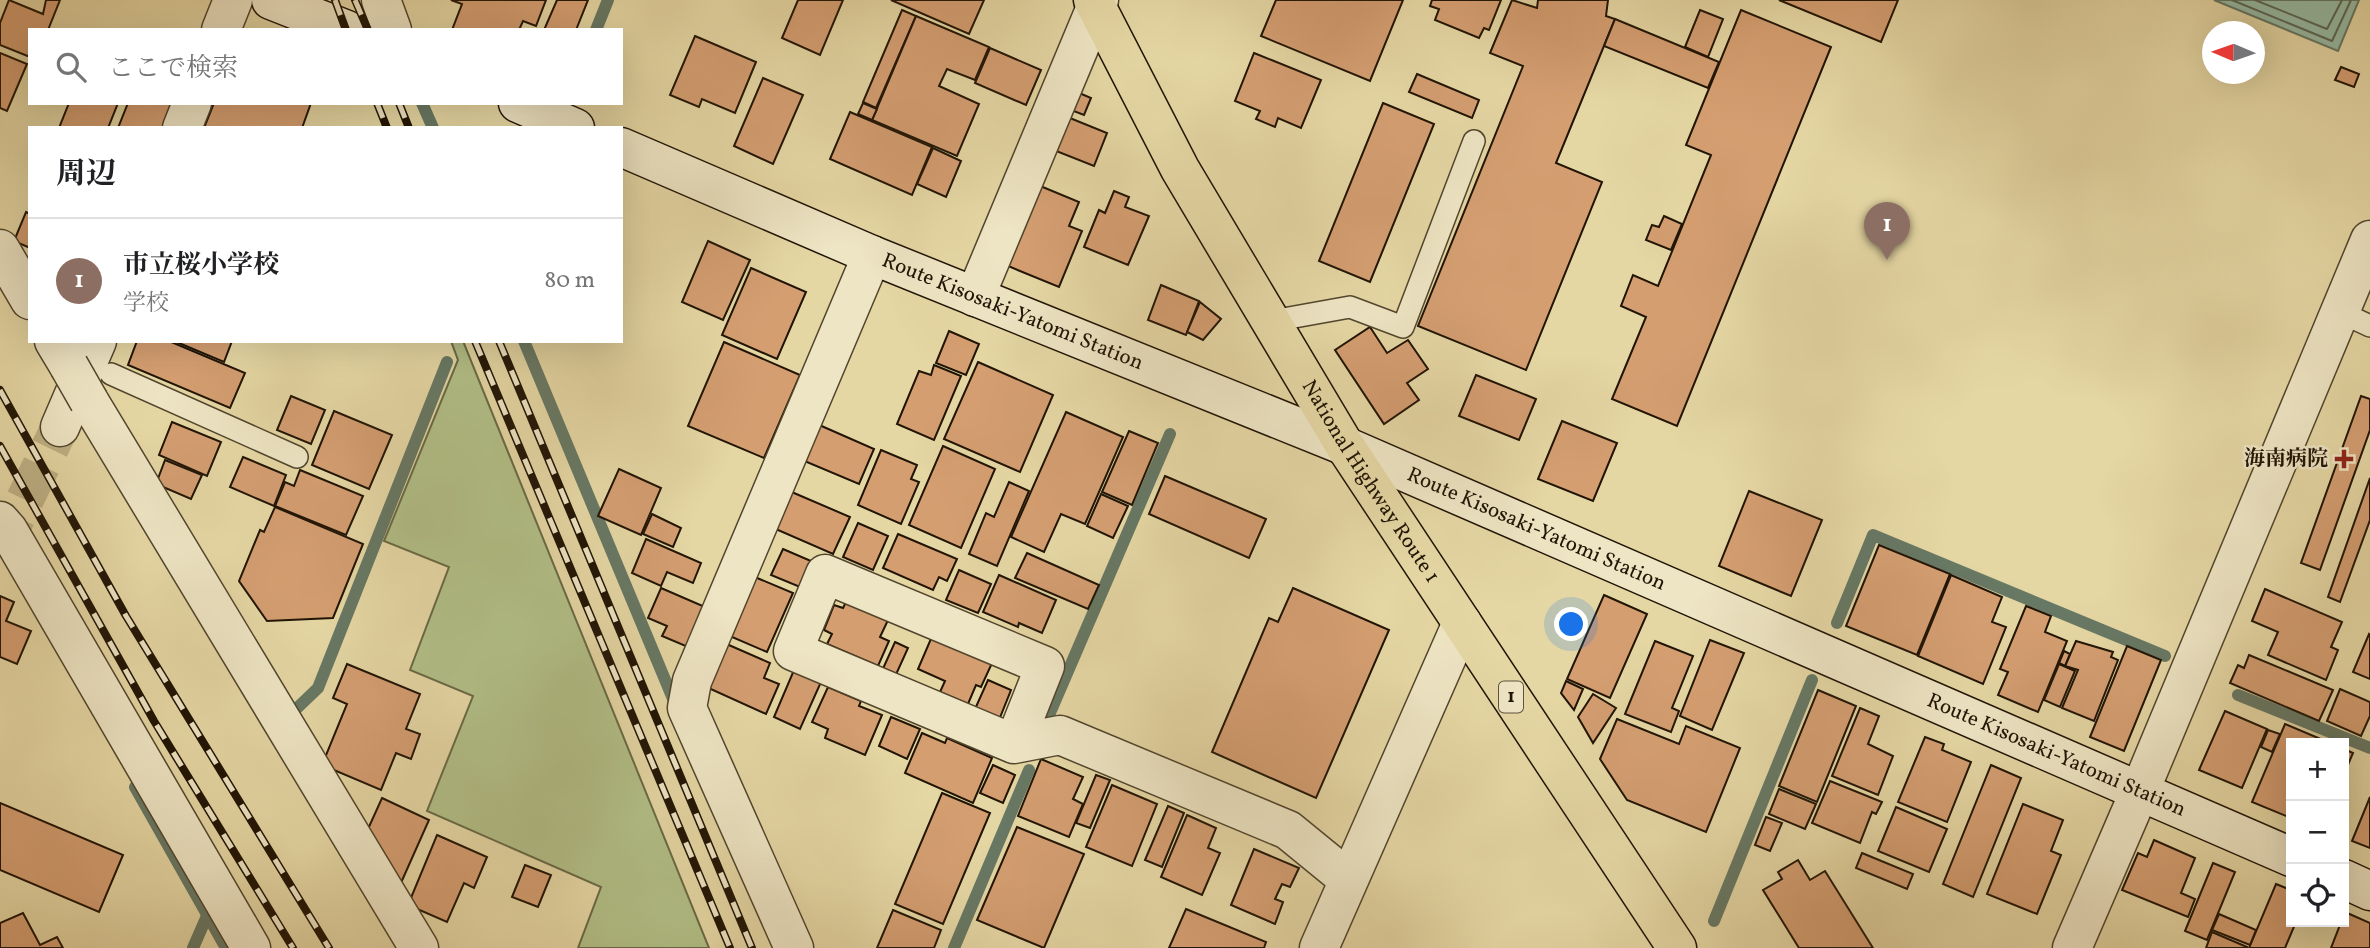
<!DOCTYPE html>
<html lang="ja">
<head>
<meta charset="utf-8">
<style>
	:root { --surface:#fff; --page:#f2f2f2; --text:#202124; --muted:#757577; --line:#e0e0e0; --accent:#0f766e }
	body { margin:0; font-family:Vollkorn,"Noto Serif JP",serif; background:var(--page); color:var(--text) }
	.controls { position:absolute; right:21px; bottom:21px; display:grid; overflow:hidden; border-radius:0px; box-shadow:0 7px 28px #0002 }
	.controls button { width:63px; height:63px; display:grid; place-items:center; padding:0; border:0; border-bottom:2px solid var(--line); background:var(--surface); color:var(--text); font:35px sans-serif }
	.compass { position:absolute; left:2202px; top:21px; width:63px; height:63px; border-radius:50%; background:var(--surface); box-shadow:0 7px 28px #0002; rotate:272deg }
	.you { position:absolute; left:1572px; top:625px; width:24px; height:24px; margin:-18px; border:5px solid #fff; border-radius:50%; background:#1a73e8; box-shadow:0 0 0 10px #1a73e833 }
	.badge { display:grid; place-items:center; width:46px; height:46px; border-radius:50%; background:var(--accent); color:#fff; font-size:23px; font-weight:700 }
	.pin { position:absolute; translate:-50% -58px; filter:drop-shadow(0 2px 4px #0008) }
	.pin::after { content:''; position:absolute; top:37px; width:24px; height:21px; background:inherit; clip-path:polygon(0 0,100% 0,50% 100%) }
	.list { margin:0; padding:0; list-style:none }
	h2 { display:flex; justify-content:space-between; align-items:center; height:91px; margin:0; padding:0 28px; font-size:30px }
	h2 small { font-size:23px; font-weight:400; color:var(--muted) }
	.list li { display:grid; grid-template-columns:46px 1fr auto; gap:21px; align-items:center; box-sizing:border-box; height:126px; padding:0 28px; border-top:2px solid var(--line) }
	.list b { display:block; font-size:26px; white-space:nowrap }
	.list p { margin:0; font-size:23px; white-space:nowrap; color:var(--muted) }
	.list em { font-size:23px; font-style:normal; color:var(--muted) }
	.icon { flex:none; width:38px; height:38px; fill:none; stroke:currentColor; stroke-width:2; stroke-linecap:round; stroke-linejoin:round }
	.map { position:relative; flex:none; width:2370px; height:948px; overflow:hidden }
	.search { position:absolute; background:var(--surface); box-shadow:0 7px 28px #0002; left:28px; top:28px; width:595px; height:77px; display:flex; align-items:center; gap:18px; box-sizing:border-box; padding:0 24px; border-radius:0px; color:var(--muted); font-size:26px }
	.panel { position:absolute; background:var(--surface); box-shadow:0 7px 28px #0002; left:28px; top:126px; width:595px; height:217px; border-radius:0px }
	.map>svg:first-child { display:block }
	.green { fill:#b2bf87; stroke:#696a46; stroke-width:2 }
	.water { fill:#96baa3; stroke:#677864; stroke-width:2 }
	.lines { fill:none; stroke-linecap:round; stroke-linejoin:round }
	.shore { stroke:#5b6754; stroke-width:2 }
	.stream { stroke:#677864; stroke-width:12 }
	.building { fill:#d49e71; stroke:#201405; stroke-width:2 }
	.minor-tunnel { stroke:#beb084; stroke-width:38; stroke-dasharray:38 19; stroke-linecap:butt }
	.service-casing { stroke:#51452d; stroke-width:24 }
	.minor-casing { stroke:#51452d; stroke-width:41 }
	.tertiary-casing { stroke:#51452d; stroke-width:41 }
	.secondary-casing { stroke:#201405; stroke-width:41 }
	.trunk-casing { stroke:#201405; stroke-width:41 }
	.service { stroke:#eee5c4; stroke-width:21 }
	.minor { stroke:#eee5c4; stroke-width:38 }
	.tertiary { stroke:#eee5c4; stroke-width:38 }
	.secondary { stroke:#eee5c4; stroke-width:38 }
	.trunk { stroke:#e5d7a4; stroke-width:38 }
	.rail-casing { stroke:#201405; stroke-width:8 }
	.rail { stroke:#eee5c4; stroke-width:5; stroke-dasharray:16; stroke-linecap:butt }
	.minor-bridge-casing { stroke:#51452d; stroke-width:41; stroke-linecap:butt }
	.minor-bridge { stroke:#eee5c4; stroke-width:38 }
	.poi-dot { fill:#8f2418; stroke:#eee5c4; stroke-width:2.5 }
	.labels { text-anchor:middle; dominant-baseline:central; stroke-width:5; stroke-linejoin:round; paint-order:stroke }
	.shield { fill:#eee5c4; stroke:#5e533e; stroke-width:2 }
	.shield-label { font-size:19px; font-weight:bold; fill:#201405 }
	.street-label { font-size:21px; fill:#201405; stroke:#eee5c4 }
	.poi-label { font-size:21px; font-weight:bold; fill:#201405; stroke:#eee5c4; text-anchor:end }
</style>
</head>
<body>
<div class="map">
<svg width="2370" height="948" viewBox="0 0 2370 948">
	<rect width="100%" height="100%" fill="#e5d7a4"/>
	<filter id="stains"><feTurbulence type="fractalNoise" baseFrequency=".00286" numOctaves="4"/><feColorMatrix values="0 0 0 0 .2 0 0 0 0 .09 0 0 0 0 .02 0 0 0 .5 -.17"/></filter>
	<radialGradient id="worn" r=".72"><stop offset=".6" stop-color="#630" stop-opacity="0"/><stop offset="1" stop-color="#630" stop-opacity=".3"/></radialGradient>
	<!-- green -->
	<polygon class="green" points="451,341 463,341 709,948 578,948 601,887 427,811 473,696 410,670 449,567 384,541 458,360"/>
	<!-- water -->
	<polygon class="water" points="2214,0 2359,0 2338,51"/>
	<g class="lines">
		<!-- shore -->
		<g class="shore">
			<polyline points="2232,0 2332,41 2351,0"/>
			<polyline points="2255,0 2327,29 2342,0"/>
		</g>
		<!-- stream -->
		<g class="stream">
			<polyline points="596,30 608,0"/>
			<polyline points="422,103 433,128"/>
			<polyline points="524,341 676,706"/>
			<polyline points="1837,623 1873,535 2165,656"/>
			<polyline points="2238,695 2370,748"/>
			<polyline points="294,711 318,688 447,362"/>
			<polyline points="1050,713 1170,434"/>
			<polyline points="135,787 226,948"/>
			<polyline points="1714,921 1812,680"/>
			<polyline points="193,948 207,916"/>
			<polyline points="954,948 1029,770"/>
		</g>
	</g>
	<!-- building -->
	<g class="building">
		<polygon points="9,0 43,14 46,0 60,0 48,30 30,30 30,57 0,45 0,23"/>
		<polygon points="451,0 546,0 536,26 523,21 519,30 452,30 462,4"/>
		<polygon points="557,0 588,0 576,30 544,30"/>
		<polygon points="798,0 843,0 820,55 782,38"/>
		<polygon points="891,0 984,0 969,34"/>
		<polygon points="1276,0 1403,0 1370,81 1261,36"/>
		<polygon points="1432,0 1501,0 1489,30 1484,28 1479,38 1435,20 1439,9 1430,6"/>
		<polygon points="1512,0 1537,8 1538,0 1608,0 1606,16 1615,19 1556,163 1602,182 1526,370 1418,326 1523,66 1490,53"/>
		<polygon points="1779,0 1898,0 1881,42"/>
		<polygon points="902,10 916,16 876,108 863,102"/>
		<polygon points="1700,10 1723,19 1708,57 1685,47"/>
		<polygon points="1741,10 1831,47 1677,426 1612,399 1646,317 1621,306 1633,275 1658,286 1711,155 1686,145"/>
		<polygon points="916,16 989,47 975,80 947,69 939,86 979,104 957,156 872,120"/>
		<polygon points="1615,19 1719,62 1708,88 1604,46"/>
		<polygon points="695,36 756,62 735,113 702,99 699,107 670,95"/>
		<polygon points="990,48 1041,70 1026,105 975,83"/>
		<polygon points="0,53 27,64 7,111 0,108"/>
		<polygon points="1254,53 1321,80 1301,128 1278,118 1275,127 1256,119 1260,111 1235,101"/>
		<polygon points="2341,67 2359,74 2354,87 2335,80"/>
		<polygon points="1417,74 1479,100 1472,118 1409,92"/>
		<polygon points="763,78 803,95 773,164 734,146"/>
		<polygon points="1070,89 1091,98 1084,115 1063,107"/>
		<polygon points="69,103 118,103 108,128 59,128"/>
		<polygon points="128,103 174,103 164,128 118,128"/>
		<polygon points="214,103 311,103 302,128 204,128"/>
		<polygon points="863,103 877,109 872,120 858,114"/>
		<polygon points="1383,103 1434,124 1370,282 1319,261"/>
		<polygon points="850,112 932,147 912,195 830,159"/>
		<polygon points="1060,114 1107,133 1094,166 1046,147"/>
		<polygon points="933,148 961,161 946,197 917,184"/>
		<polygon points="1033,183 1079,202 1069,226 1082,231 1059,287 1008,266"/>
		<polygon points="1114,191 1129,197 1125,207 1149,216 1128,265 1084,247 1099,210 1105,213"/>
		<polygon points="26,212 30,214 30,248 14,241"/>
		<polygon points="1664,216 1682,224 1671,250 1646,240 1652,225 1659,227"/>
		<polygon points="708,241 750,260 723,320 682,302"/>
		<polygon points="751,268 806,292 777,359 722,335"/>
		<polygon points="1161,285 1199,301 1186,335 1148,320"/>
		<polygon points="1200,302 1221,319 1203,340 1187,332"/>
		<polygon points="1370,327 1387,353 1408,340 1428,369 1407,383 1419,400 1384,424 1335,350"/>
		<polygon points="949,331 979,344 966,375 936,363"/>
		<polygon points="137,341 169,341 245,373 230,408 128,365"/>
		<polygon points="174,341 232,341 224,362"/>
		<polygon points="724,342 800,375 764,458 688,426"/>
		<polygon points="978,362 1053,395 1020,472 944,439"/>
		<polygon points="934,365 961,376 934,440 897,424 919,371 931,375"/>
		<polygon points="1476,375 1536,399 1519,440 1459,416"/>
		<polygon points="291,396 325,410 311,444 277,430"/>
		<polygon points="2361,396 2370,399 2370,430 2320,570 2301,563"/>
		<polygon points="334,411 392,435 369,489 312,465"/>
		<polygon points="1066,412 1123,437 1085,524 1061,514 1044,552 1011,537"/>
		<polygon points="1562,421 1617,443 1593,501 1538,479"/>
		<polygon points="172,422 221,442 207,476 159,455"/>
		<polygon points="817,424 874,449 859,484 802,460"/>
		<polygon points="1129,431 1158,443 1132,505 1102,492"/>
		<polygon points="943,446 995,469 961,548 909,525"/>
		<polygon points="881,450 917,465 911,479 919,482 901,524 858,505"/>
		<polygon points="243,457 286,475 274,506 230,487"/>
		<polygon points="165,460 202,475 191,499 156,484"/>
		<polygon points="619,469 661,488 641,535 598,516"/>
		<polygon points="300,470 363,496 346,535 275,506 285,482 294,486"/>
		<polygon points="1165,476 1266,519 1249,558 1149,514"/>
		<polygon points="2370,478 2370,520 2340,602 2328,597"/>
		<polygon points="1009,482 1029,491 997,566 969,554 986,513 994,517"/>
		<polygon points="787,490 850,517 833,554 771,527"/>
		<polygon points="1749,491 1822,520 1791,596 1719,566"/>
		<polygon points="1101,494 1128,506 1113,538 1087,526"/>
		<polygon points="275,507 363,544 333,618 267,621 239,581 260,530 264,532"/>
		<polygon points="652,514 681,528 673,547 643,534"/>
		<polygon points="858,523 888,536 873,570 843,557"/>
		<polygon points="898,534 957,559 947,581 939,577 933,590 883,568"/>
		<polygon points="646,539 701,563 693,583 667,572 661,586 632,573"/>
		<polygon points="1879,545 1950,574 1917,655 1846,626"/>
		<polygon points="783,549 811,561 800,587 771,575"/>
		<polygon points="1027,553 1099,585 1088,609 1015,578"/>
		<polygon points="959,570 991,584 978,613 946,600"/>
		<polygon points="750,575 793,593 767,652 725,634"/>
		<polygon points="999,575 1056,600 1042,633 1019,623 1018,627 983,612"/>
		<polygon points="1951,575 2002,597 1992,622 2006,627 1983,684 1918,656"/>
		<polygon points="661,588 705,607 688,647 662,636 667,626 648,618"/>
		<polygon points="1293,588 1389,630 1316,798 1212,752 1269,618 1278,622"/>
		<polygon points="2265,589 2342,622 2331,647 2338,650 2326,680 2268,655 2278,632 2252,621"/>
		<polygon points="1604,595 1647,614 1610,698 1567,679"/>
		<polygon points="0,596 14,602 6,621 31,631 17,664 0,657"/>
		<polygon points="847,600 889,618 880,637 889,641 878,666 827,644 832,634 824,630 834,605 843,608"/>
		<polygon points="2026,606 2051,616 2045,632 2067,641 2038,712 1998,695 2008,672 2000,669"/>
		<polygon points="933,634 993,661 981,687 976,685 968,704 940,692 945,681 918,669"/>
		<polygon points="2369,634 2370,635 2370,679 2353,672"/>
		<polygon points="1710,640 1744,653 1712,730 1680,716"/>
		<polygon points="1655,641 1693,656 1672,708 1679,711 1671,732 1625,714"/>
		<polygon points="2076,641 2113,652 2111,657 2118,660 2094,721 2062,708 2078,670 2065,666"/>
		<polygon points="722,642 770,663 764,678 779,684 766,714 704,686"/>
		<polygon points="895,642 908,648 894,679 881,673"/>
		<polygon points="2127,646 2161,660 2124,751 2090,737"/>
		<polygon points="2064,651 2070,654 2065,666 2059,663"/>
		<polygon points="2249,655 2333,690 2319,721 2230,683 2238,665 2244,668"/>
		<polygon points="347,664 420,694 406,729 420,734 411,759 396,753 381,790 322,765 347,704 333,698"/>
		<polygon points="2059,664 2075,671 2060,707 2044,700"/>
		<polygon points="794,670 821,682 800,729 774,717"/>
		<polygon points="988,680 1011,690 999,720 975,709"/>
		<polygon points="1566,681 1583,689 1574,710 1561,693"/>
		<polygon points="828,687 861,701 859,706 882,715 865,755 825,738 828,729 812,722"/>
		<polygon points="2340,689 2370,702 2370,716 2361,736 2327,721"/>
		<polygon points="1818,690 1856,706 1817,802 1779,786"/>
		<polygon points="1593,694 1616,708 1593,743 1578,717"/>
		<polygon points="1860,708 1879,716 1868,744 1893,756 1878,795 1832,776"/>
		<polygon points="2225,711 2267,729 2242,788 2199,770"/>
		<polygon points="891,717 920,729 907,759 879,746"/>
		<polygon points="1617,719 1679,744 1686,726 1740,748 1706,832 1627,800 1600,759"/>
		<polygon points="2285,724 2330,743 2291,743 2291,818 2252,802"/>
		<polygon points="2268,730 2280,734 2272,752 2261,747"/>
		<polygon points="922,733 945,743 947,738 992,758 973,803 905,773"/>
		<polygon points="1925,737 1944,744 1942,750 1971,762 1947,822 1898,802"/>
		<polygon points="2344,749 2353,753 2344,774"/>
		<polygon points="1041,759 1083,777 1073,799 1083,804 1069,837 1018,816"/>
		<polygon points="993,765 1015,775 1003,803 980,793"/>
		<polygon points="1991,765 2021,778 1973,897 1943,884"/>
		<polygon points="1096,775 1110,780 1090,828 1076,823"/>
		<polygon points="1830,781 1882,802 1876,814 1872,812 1860,843 1812,823"/>
		<polygon points="1112,785 1157,804 1132,866 1086,847"/>
		<polygon points="1779,789 1816,804 1805,829 1769,814"/>
		<polygon points="942,793 990,813 943,924 895,904"/>
		<polygon points="2370,797 2370,848 2352,841"/>
		<polygon points="382,798 429,820 396,894 363,840"/>
		<polygon points="0,803 123,855 99,912 0,870"/>
		<polygon points="2023,804 2063,820 2051,851 2061,855 2037,914 1987,894"/>
		<polygon points="1168,806 1184,813 1162,867 1145,860"/>
		<polygon points="1896,807 1947,829 1929,872 1878,851"/>
		<polygon points="1187,815 1216,828 1208,848 1220,853 1202,895 1161,877"/>
		<polygon points="1766,817 1782,823 1770,851 1755,845"/>
		<polygon points="1017,827 1084,854 1044,948 977,920"/>
		<polygon points="437,835 487,857 474,888 464,883 447,922 408,905"/>
		<polygon points="2154,840 2195,858 2181,893 2195,899 2188,917 2122,890 2138,853 2147,857"/>
		<polygon points="1254,849 1299,868 1290,887 1282,884 1275,899 1283,902 1275,924 1231,905"/>
		<polygon points="1862,853 1913,874 1907,889 1856,868"/>
		<polygon points="1798,860 1810,880 1825,871 1873,948 1799,948 1763,890 1782,879 1778,872"/>
		<polygon points="2213,863 2235,872 2207,940 2185,931"/>
		<polygon points="525,865 551,875 538,907 512,897"/>
		<polygon points="2276,884 2291,890 2291,922 2296,922 2285,948 2249,948"/>
		<polygon points="1186,909 1266,942 1264,948 1169,948"/>
		<polygon points="893,910 941,930 934,948 877,948"/>
		<polygon points="2345,912 2370,923 2370,948 2331,948"/>
		<polygon points="23,913 40,945 57,937 63,948 0,948 0,923"/>
		<polygon points="2219,914 2256,930 2250,945 2212,930"/>
		<polygon points="2212,932 2247,947 2247,948 2206,948"/>
	</g>
	<g class="lines">
		<!-- minor-tunnel -->
		<polyline class="minor-tunnel" points="0,551 60,427"/>
		<!-- service casing -->
		<g class="service-casing">
			<g id="service">
				<polyline points="2340,312 2370,326"/>
				<polyline points="1272,321 1350,307 1403,327 1474,141"/>
				<polyline points="111,374 297,457"/>
			</g>
		</g>
		<!-- minor casing -->
		<g class="minor-casing">
			<g id="minor">
				<polyline points="381,0 392,30"/>
				<polyline points="221,30 233,0"/>
				<polyline points="182,128 192,103"/>
				<polyline points="0,249 30,300"/>
				<polyline points="975,297 1099,0"/>
				<polyline points="54,341 69,366"/>
				<polyline points="89,401 419,948"/>
				<polyline points="60,427 97,341"/>
				<polyline points="0,521 8,530 251,948"/>
				<polyline points="1014,744 1045,666 825,574 793,651 1014,744 1060,735 1288,830 1348,879"/>
				<polyline points="794,948 687,708 692,681 872,255"/>
				<polyline points="1319,948 1462,623"/>
				<polyline points="2072,948 2139,793"/>
			</g>
		</g>
		<!-- tertiary casing -->
		<g class="tertiary-casing">
			<polyline id="tertiary" points="2139,793 2370,240"/>
		</g>
		<!-- secondary casing -->
		<g class="secondary-casing">
			<g id="secondary">
				<polyline points="271,0 347,30"/>
				<polyline points="518,103 575,128"/>
				<path id="s1" d="M621,147l251,108 473,191 946,411"/>
				<polyline points="2344,879 2370,891"/>
			</g>
		</g>
		<!-- trunk casing -->
		<g class="trunk-casing">
			<g id="trunk">
				<path id="s2" d="M1093,0l87,169 165,277 332,502"/>
			</g>
		</g>
		<!-- service -->
		<use href="#service" class="service"/>
		<!-- minor -->
		<use href="#minor" class="minor"/>
		<!-- tertiary -->
		<use href="#tertiary" class="tertiary"/>
		<!-- secondary -->
		<use href="#secondary" class="secondary"/>
		<!-- trunk -->
		<use href="#trunk" class="trunk"/>
		<!-- rail casing -->
		<g class="rail-casing">
			<g id="rail">
				<polyline points="335,0 346,30"/>
				<polyline points="355,0 368,30"/>
				<polyline points="377,103 387,128"/>
				<polyline points="399,103 409,128"/>
				<polyline points="475,341 730,948"/>
				<polyline points="499,341 752,948"/>
				<polyline points="0,390 126,616 329,948"/>
				<polyline points="0,446 154,721 293,948"/>
			</g>
		</g>
		<!-- rail -->
		<use href="#rail" class="rail"/>
		<!-- minor-bridge casing -->
		<g class="minor-bridge-casing">
			<polyline id="minor-bridge" points="69,366 89,401"/>
		</g>
		<!-- minor-bridge -->
		<use href="#minor-bridge" class="minor-bridge"/>
	</g>
	<!-- markers -->
	<path class="poi-dot" d="M2340.5 448.5h7v7h7v7h-7v7h-7v-7h-7v-7h7z"/>
	<g class="labels">
		<!-- shield labels -->
		<rect class="shield" x="1499" y="681.5" width="24" height="31" rx="5"/>
		<g class="shield-label">
			<text x="1511" y="697">1</text>
		</g>
		<!-- street labels -->
		<g class="street-label">
			<text stroke="none"><textPath href="#s1" startOffset="425">Route Kisosaki-Yatomi Station</textPath></text>
			<text stroke="none"><textPath href="#s2" startOffset="556">National Highway Route 1</textPath></text>
			<text stroke="none"><textPath href="#s1" startOffset="992">Route Kisosaki-Yatomi Station</textPath></text>
			<text stroke="none"><textPath href="#s1" startOffset="1559">Route Kisosaki-Yatomi Station</textPath></text>
		</g>
		<!-- poi labels -->
		<g class="poi-label">
			<text x="2328" y="459">海南病院</text>
		</g>
	</g>
	<rect width="100%" height="100%" filter="url(#stains)"/>
	<rect width="100%" height="100%" fill="url(#worn)"/>
</svg>
<div class="controls">
<button>+</button>
<button>−</button>
<button><svg class="icon" aria-label="locate" viewBox="0 0 24 24"><circle cx="12" cy="12" r="6"/><path d="M12 2v4M12 18v4M2 12h4M18 12h4"/></svg></button>
</div>
<svg class="compass" viewBox="-18 -18 36 36"><path d="M0-13l5 13h-10z" fill="#e53935"/><path d="M0 13l5-13h-10z" fill="#757577"/></svg>
<div class="you"></div>
<div class="pin badge" style="left:1887px;top:260px;background:#8d6e63">1</div>
<div class="search"><svg class="icon" aria-label="search" viewBox="0 0 24 24"><circle cx="10" cy="10" r="6"/><path d="M15 15l6 6"/></svg>ここで検索</div>
<section class="panel">
<h2>周辺<small></small></h2>
<ul class="list">
<li><span class="badge" style="background:#8d6e63">1</span><div><b>市立桜小学校</b><p>学校</p></div><em>80 m</em></li>
</ul>
</section>
</div>
</body>
</html>
